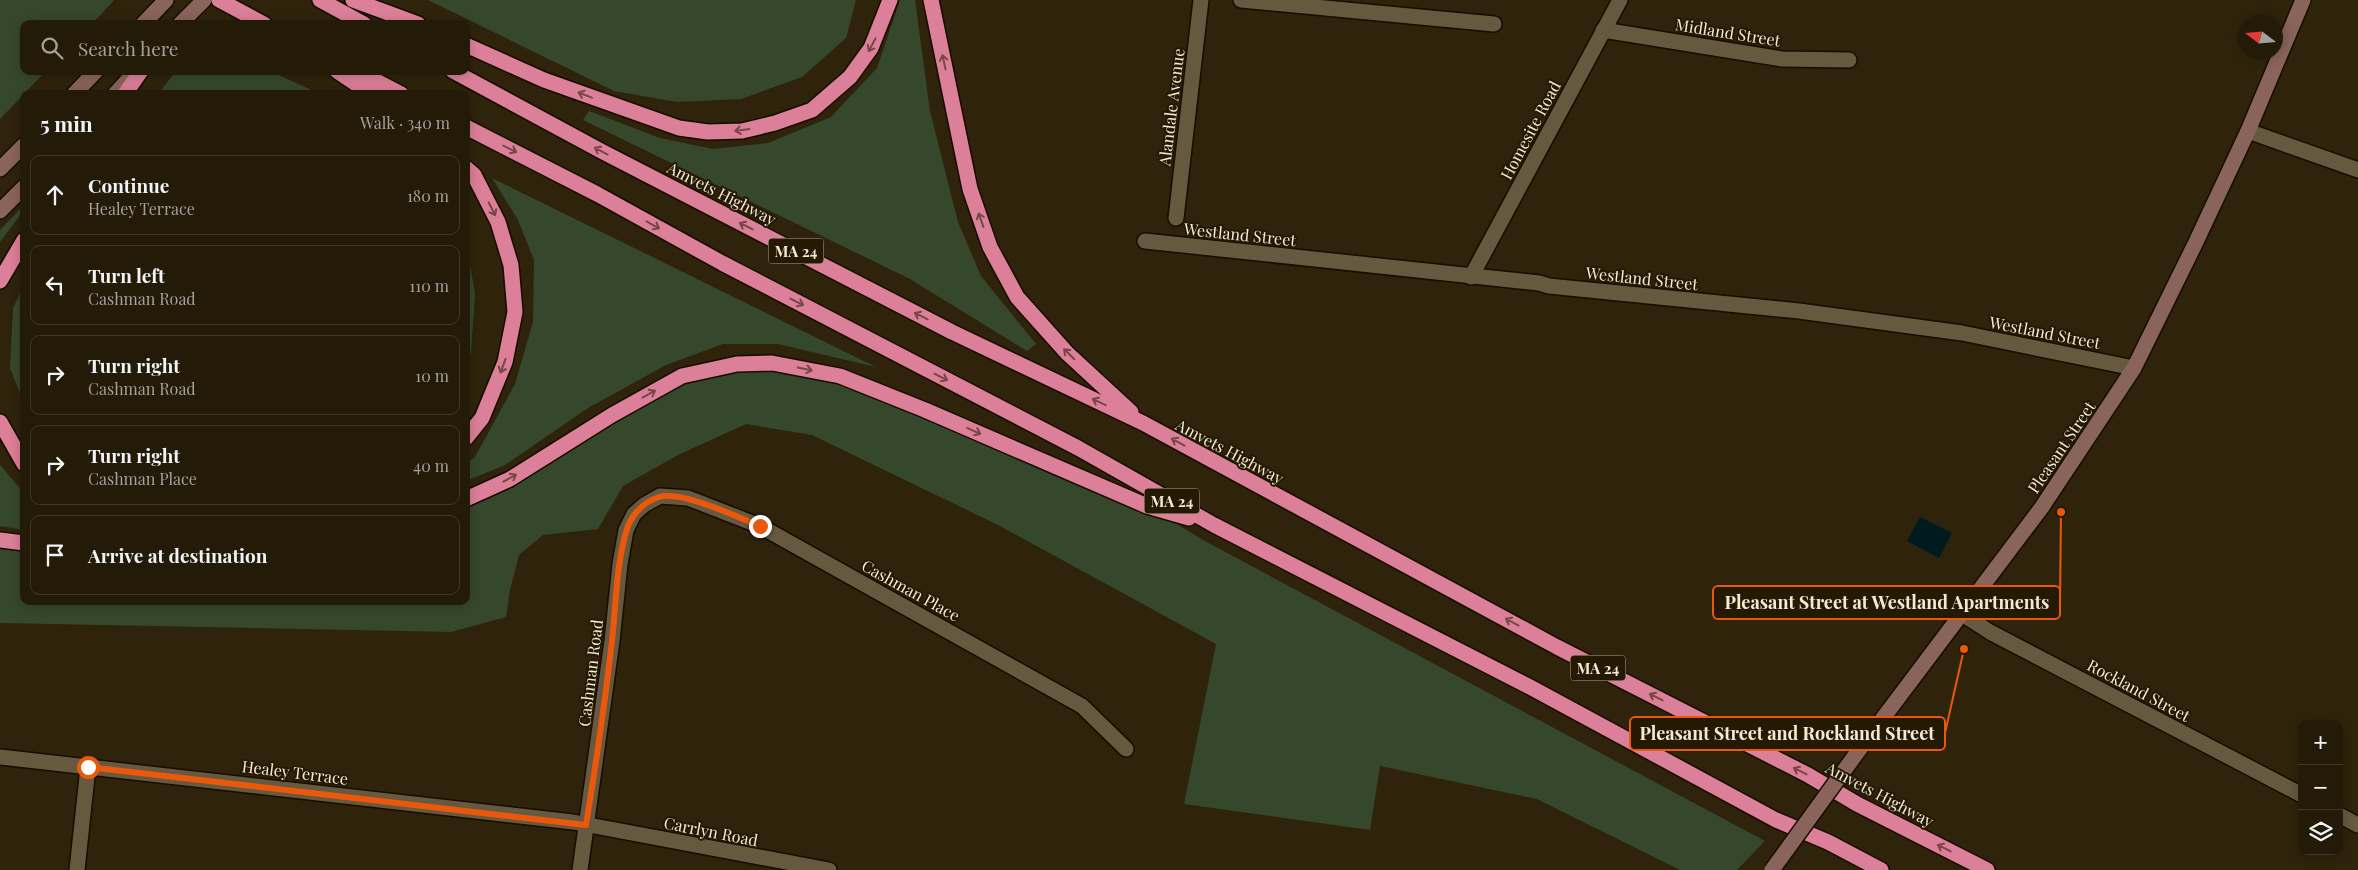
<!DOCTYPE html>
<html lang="en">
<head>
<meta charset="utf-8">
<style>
	:root { --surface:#231a08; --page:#2b2312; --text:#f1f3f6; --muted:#a3a19c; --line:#403829 }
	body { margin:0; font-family:"Playfair Display",serif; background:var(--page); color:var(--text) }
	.controls { position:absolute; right:15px; bottom:15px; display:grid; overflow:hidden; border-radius:10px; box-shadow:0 2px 12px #0003 }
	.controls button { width:45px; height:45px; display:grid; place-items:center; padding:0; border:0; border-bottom:1px solid var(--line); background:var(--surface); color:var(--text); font:25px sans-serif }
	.compass { position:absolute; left:2238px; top:15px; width:45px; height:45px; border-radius:50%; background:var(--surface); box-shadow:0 2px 12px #0003; rotate:286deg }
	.stop { position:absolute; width:15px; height:15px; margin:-11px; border:4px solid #ea580c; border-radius:50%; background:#fff }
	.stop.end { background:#ea580c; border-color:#fff; box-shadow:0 1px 5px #0008 }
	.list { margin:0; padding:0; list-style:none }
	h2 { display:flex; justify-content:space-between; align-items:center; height:65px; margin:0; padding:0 20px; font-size:21px }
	h2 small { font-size:16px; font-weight:400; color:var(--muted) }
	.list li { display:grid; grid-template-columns:32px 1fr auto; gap:15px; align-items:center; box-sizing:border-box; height:80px; margin:0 10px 10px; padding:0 10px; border:1px solid var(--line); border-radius:10px }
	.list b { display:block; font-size:19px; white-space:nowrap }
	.list p { margin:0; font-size:16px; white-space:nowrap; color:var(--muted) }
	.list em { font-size:16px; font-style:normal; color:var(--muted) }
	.icon { flex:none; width:28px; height:28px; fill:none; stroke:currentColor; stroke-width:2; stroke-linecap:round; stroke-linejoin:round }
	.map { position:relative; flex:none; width:2358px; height:870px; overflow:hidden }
	.search { position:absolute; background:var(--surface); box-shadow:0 2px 12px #0003; left:20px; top:20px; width:450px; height:55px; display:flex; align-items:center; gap:12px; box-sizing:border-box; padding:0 18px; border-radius:10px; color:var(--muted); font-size:19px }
	.panel { position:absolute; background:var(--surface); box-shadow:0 2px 12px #0003; left:20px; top:90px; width:450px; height:515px; border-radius:10px }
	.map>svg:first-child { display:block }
	.green { fill:#36482c }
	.water { fill:#001b1e }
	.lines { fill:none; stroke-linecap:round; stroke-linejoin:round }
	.street-casing { stroke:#160c00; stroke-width:18 }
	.secondary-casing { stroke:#160c00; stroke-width:18 }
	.highway-casing { stroke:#160c00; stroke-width:18 }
	.street { stroke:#665940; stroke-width:15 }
	.secondary { stroke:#89645a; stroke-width:15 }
	.highway { stroke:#dc7f98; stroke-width:15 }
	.secondary-bridge-casing { stroke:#160c00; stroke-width:18; stroke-linecap:butt }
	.secondary-bridge { stroke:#89645a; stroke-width:15 }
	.oneway { stroke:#774746 }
	.route { stroke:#ea580c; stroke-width:6 }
	.labels { text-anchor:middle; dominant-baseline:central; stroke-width:4; stroke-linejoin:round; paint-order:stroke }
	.shield { fill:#251902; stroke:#b4ab9a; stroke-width:1 }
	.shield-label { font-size:15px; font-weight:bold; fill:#f1eadb }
	.street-label { font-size:16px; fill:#f1eadb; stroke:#251902 }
	.leader { fill:none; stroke:#e8590c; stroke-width:2 }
	.callout-dot { fill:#e8590c; stroke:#251902; stroke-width:2 }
	.callout { fill:#251902; stroke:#e8590c; stroke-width:2 }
	.callout-label { font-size:18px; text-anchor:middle; font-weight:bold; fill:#f1eadb }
</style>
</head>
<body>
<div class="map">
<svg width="2358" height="870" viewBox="0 0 2358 870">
	<rect width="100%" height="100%" fill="#2f230b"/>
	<!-- green -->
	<g class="green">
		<polygon points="0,0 114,0 92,24 24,24 24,71 46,71 0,119"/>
		<polygon points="428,0 856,0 846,38 802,77 741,99 677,102 614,91"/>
		<polygon points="900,0 915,0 930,111 958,222 981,276 1036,344 1027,351 910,279 583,120 589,111 660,138 713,149 768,143 831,117 877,68"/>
		<polygon points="176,71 270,71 320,94 158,94"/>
		<polygon points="492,178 876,367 778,344 723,344 666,365 588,408 505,465 466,481 466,464 475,457 515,384 533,322 534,260 518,220"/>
		<polygon points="24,205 24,210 0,242 0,230"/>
		<polygon points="466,243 475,293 471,353 466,366"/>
		<polygon points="24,285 24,403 10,368 13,308"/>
		<polygon points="737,364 807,369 1147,506 1203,540 1765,841 1737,870 1680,870 1537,799 1380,766 1370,830 1184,804 1216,644 998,525 812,435 746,424 678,455 623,486 598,529 543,535 519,555 510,590 506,617 451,632 0,623 0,540 24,543 24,601 466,601 466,499 682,376"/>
		<polygon points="0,465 24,493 24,530 0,526"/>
	</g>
	<!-- water -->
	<polygon class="water" points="1920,517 1952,533 1939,558 1907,541"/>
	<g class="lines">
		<!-- street casing -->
		<g class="street-casing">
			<g id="street">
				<polyline points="1241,0 1494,24"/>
				<polyline points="1603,30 1782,59 1849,60"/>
				<polyline points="2248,131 2358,170"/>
				<polyline points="1176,218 1201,0"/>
				<polyline points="1145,241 1539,283 1549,286 1799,311 1962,333 2134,368"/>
				<polyline points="1471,277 1620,0"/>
				<polyline points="1962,614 1990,632 2302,795"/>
				<polyline points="0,757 573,822 829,870"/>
				<polyline points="2339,815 2358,825"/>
				<polyline points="77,870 88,767"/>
				<polyline points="580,870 612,641 620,564 626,530 634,514 644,505 660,496 688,498 760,526 1082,706 1126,749"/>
			</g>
		</g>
		<!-- secondary casing -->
		<g class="secondary-casing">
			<g id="secondary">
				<polyline points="143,24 166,0"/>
				<polyline points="180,24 204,0"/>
				<polyline points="74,94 96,71"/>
				<polyline points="115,94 134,73"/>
				<polyline points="0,169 24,145"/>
				<polyline points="0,211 24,187"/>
				<polyline points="1859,750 2042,507 2134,368 2195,244 2248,131 2303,0"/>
			</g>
		</g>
		<!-- highway casing -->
		<g class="highway-casing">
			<g id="highway">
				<polyline points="219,0 264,24"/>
				<polyline points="320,0 364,24"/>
				<polyline points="353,0 418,24"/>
				<polyline points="931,0 970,189 990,247 1017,297 1067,353 1131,412"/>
				<polyline points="466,45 544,80 679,128 708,132 742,131 775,123 812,110 850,77 871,48 890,0"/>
				<polyline points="337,71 371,94"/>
				<polyline points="357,71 401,94"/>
				<polyline points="453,71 603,152 952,332 1143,423 1557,647 1808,775 1857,804 1987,870"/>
				<polyline points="125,94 141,71"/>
				<polyline points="466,127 597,194 722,263 1078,448 1214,525 1530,687 1776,820 1828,842 1881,870"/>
				<polyline points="466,168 474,175 498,222 511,265 515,312 505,362 482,418 466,438"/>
				<polyline points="0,281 24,240"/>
				<polyline points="0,422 24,464"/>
				<polyline points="466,499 510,479 612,415 682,376 737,364 772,363 840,376 925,410 1147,506 1189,518"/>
				<polyline points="0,540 24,543"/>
			</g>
		</g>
		<!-- street -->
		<use href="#street" class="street"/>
		<!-- secondary -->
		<use href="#secondary" class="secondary"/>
		<!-- highway -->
		<use href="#highway" class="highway"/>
		<!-- secondary-bridge casing -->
		<g class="secondary-bridge-casing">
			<polyline id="secondary-bridge" points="1772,870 1859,750"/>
		</g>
		<!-- secondary-bridge -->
		<use href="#secondary-bridge" class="secondary-bridge"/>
	</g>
	<!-- one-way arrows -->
	<defs><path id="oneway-shaft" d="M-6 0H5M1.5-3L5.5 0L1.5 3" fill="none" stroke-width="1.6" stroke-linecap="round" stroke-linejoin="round" transform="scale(1.25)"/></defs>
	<g class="oneway">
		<use href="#oneway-shaft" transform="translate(872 45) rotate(118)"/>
		<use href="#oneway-shaft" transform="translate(944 62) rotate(-102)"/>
		<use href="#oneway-shaft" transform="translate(585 95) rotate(-159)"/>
		<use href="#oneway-shaft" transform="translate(742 130) rotate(172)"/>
		<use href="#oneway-shaft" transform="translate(510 149) rotate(27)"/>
		<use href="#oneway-shaft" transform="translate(601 151) rotate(-152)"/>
		<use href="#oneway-shaft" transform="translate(492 209) rotate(63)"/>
		<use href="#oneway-shaft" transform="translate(981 220) rotate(-109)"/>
		<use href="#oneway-shaft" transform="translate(653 225) rotate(29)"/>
		<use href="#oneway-shaft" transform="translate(746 226) rotate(-153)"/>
		<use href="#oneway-shaft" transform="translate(797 302) rotate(27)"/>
		<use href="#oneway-shaft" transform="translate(921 316) rotate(-153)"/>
		<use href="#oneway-shaft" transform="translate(1069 354) rotate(-135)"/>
		<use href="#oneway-shaft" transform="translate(503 366) rotate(110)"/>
		<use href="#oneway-shaft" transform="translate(805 369) rotate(11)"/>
		<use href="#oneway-shaft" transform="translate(941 377) rotate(27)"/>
		<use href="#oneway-shaft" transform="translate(649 394) rotate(-29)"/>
		<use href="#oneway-shaft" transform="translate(1099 402) rotate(-155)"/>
		<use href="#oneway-shaft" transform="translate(974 431) rotate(24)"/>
		<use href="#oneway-shaft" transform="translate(1178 442) rotate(-152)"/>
		<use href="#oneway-shaft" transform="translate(510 478) rotate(-29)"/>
		<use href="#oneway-shaft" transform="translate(1512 622) rotate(-152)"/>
		<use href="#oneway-shaft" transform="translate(1656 697) rotate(-153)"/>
		<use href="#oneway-shaft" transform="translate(1800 771) rotate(-153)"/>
		<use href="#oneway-shaft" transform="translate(1944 848) rotate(-153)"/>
	</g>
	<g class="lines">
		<!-- route -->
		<path class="route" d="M88,767l498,58c10,-61 19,-123 26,-184 4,-36 4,-74 14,-109 4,-16 17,-30 33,-35 22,-7 78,20 101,29"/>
	</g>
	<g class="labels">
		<!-- shield labels -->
		<g class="shield">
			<rect x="768.5" y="238.5" width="55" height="25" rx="4"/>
			<rect x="1144.5" y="488.5" width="55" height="25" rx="4"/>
			<rect x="1570.5" y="655.5" width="55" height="25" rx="4"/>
		</g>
		<g class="shield-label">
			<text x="796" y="251">MA 24</text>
			<text x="1172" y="501">MA 24</text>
			<text x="1598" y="668">MA 24</text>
		</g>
		<!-- street labels -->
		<g class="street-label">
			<text transform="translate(1728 32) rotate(9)">Midland Street</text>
			<text transform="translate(1171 107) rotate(-83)">Alandale Avenue</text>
			<text transform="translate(1530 130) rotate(-62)">Homesite Road</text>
			<text transform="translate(722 193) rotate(27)">Amvets Highway</text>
			<text transform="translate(1240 234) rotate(6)">Westland Street</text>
			<text transform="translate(1642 278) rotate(6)">Westland Street</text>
			<text transform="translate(2045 332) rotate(11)">Westland Street</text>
			<text transform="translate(2061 447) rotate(-56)">Pleasant Street</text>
			<text transform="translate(1230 451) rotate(28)">Amvets Highway</text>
			<text transform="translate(911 590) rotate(29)">Cashman Place</text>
			<text transform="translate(590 673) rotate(-83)">Cashman Road</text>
			<text transform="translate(2139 690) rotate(28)">Rockland Street</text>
			<text transform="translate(295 772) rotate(7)">Healey Terrace</text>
			<text transform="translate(1880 794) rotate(28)">Amvets Highway</text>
			<text transform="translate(711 831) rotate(11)">Carrlyn Road</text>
		</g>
	</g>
	<!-- callouts -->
	<path class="leader" d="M2061 512L2060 602M1964 649L1945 733"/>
	<g class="callout-dot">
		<circle cx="2061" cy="512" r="5"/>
		<circle cx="1964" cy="649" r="5"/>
	</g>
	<g class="callout">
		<rect x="1713" y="586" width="347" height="33" rx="5"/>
		<rect x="1630" y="717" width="315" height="33" rx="5"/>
	</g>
	<g class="callout-label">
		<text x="1887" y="609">Pleasant Street at Westland Apartments</text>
		<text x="1787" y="740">Pleasant Street and Rockland Street</text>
	</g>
</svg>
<div class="controls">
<button>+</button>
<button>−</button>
<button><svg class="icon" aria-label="layers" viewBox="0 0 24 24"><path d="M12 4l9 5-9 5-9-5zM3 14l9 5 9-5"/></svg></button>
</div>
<svg class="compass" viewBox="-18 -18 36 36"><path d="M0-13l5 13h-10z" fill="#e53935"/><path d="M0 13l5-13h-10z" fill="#a3a19c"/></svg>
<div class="stop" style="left:88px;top:767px"></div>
<div class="stop end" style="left:760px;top:526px"></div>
<div class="search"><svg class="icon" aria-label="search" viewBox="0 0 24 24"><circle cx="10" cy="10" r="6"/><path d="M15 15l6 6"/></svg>Search here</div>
<section class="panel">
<h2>5 min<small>Walk · 340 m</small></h2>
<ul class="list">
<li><svg class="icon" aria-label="ahead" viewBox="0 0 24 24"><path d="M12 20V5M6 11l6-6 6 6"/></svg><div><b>Continue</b><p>Healey Terrace</p></div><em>180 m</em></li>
<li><svg class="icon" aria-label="left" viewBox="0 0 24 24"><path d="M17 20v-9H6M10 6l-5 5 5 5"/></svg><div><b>Turn left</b><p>Cashman Road</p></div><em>110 m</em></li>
<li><svg class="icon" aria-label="right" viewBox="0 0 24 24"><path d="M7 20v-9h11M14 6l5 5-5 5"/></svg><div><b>Turn right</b><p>Cashman Road</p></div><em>10 m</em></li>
<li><svg class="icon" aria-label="right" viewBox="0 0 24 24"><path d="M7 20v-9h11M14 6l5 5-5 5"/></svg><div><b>Turn right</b><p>Cashman Place</p></div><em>40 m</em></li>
<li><svg class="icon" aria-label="arrive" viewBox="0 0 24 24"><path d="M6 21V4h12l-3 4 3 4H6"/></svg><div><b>Arrive at destination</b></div></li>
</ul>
</section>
</div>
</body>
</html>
